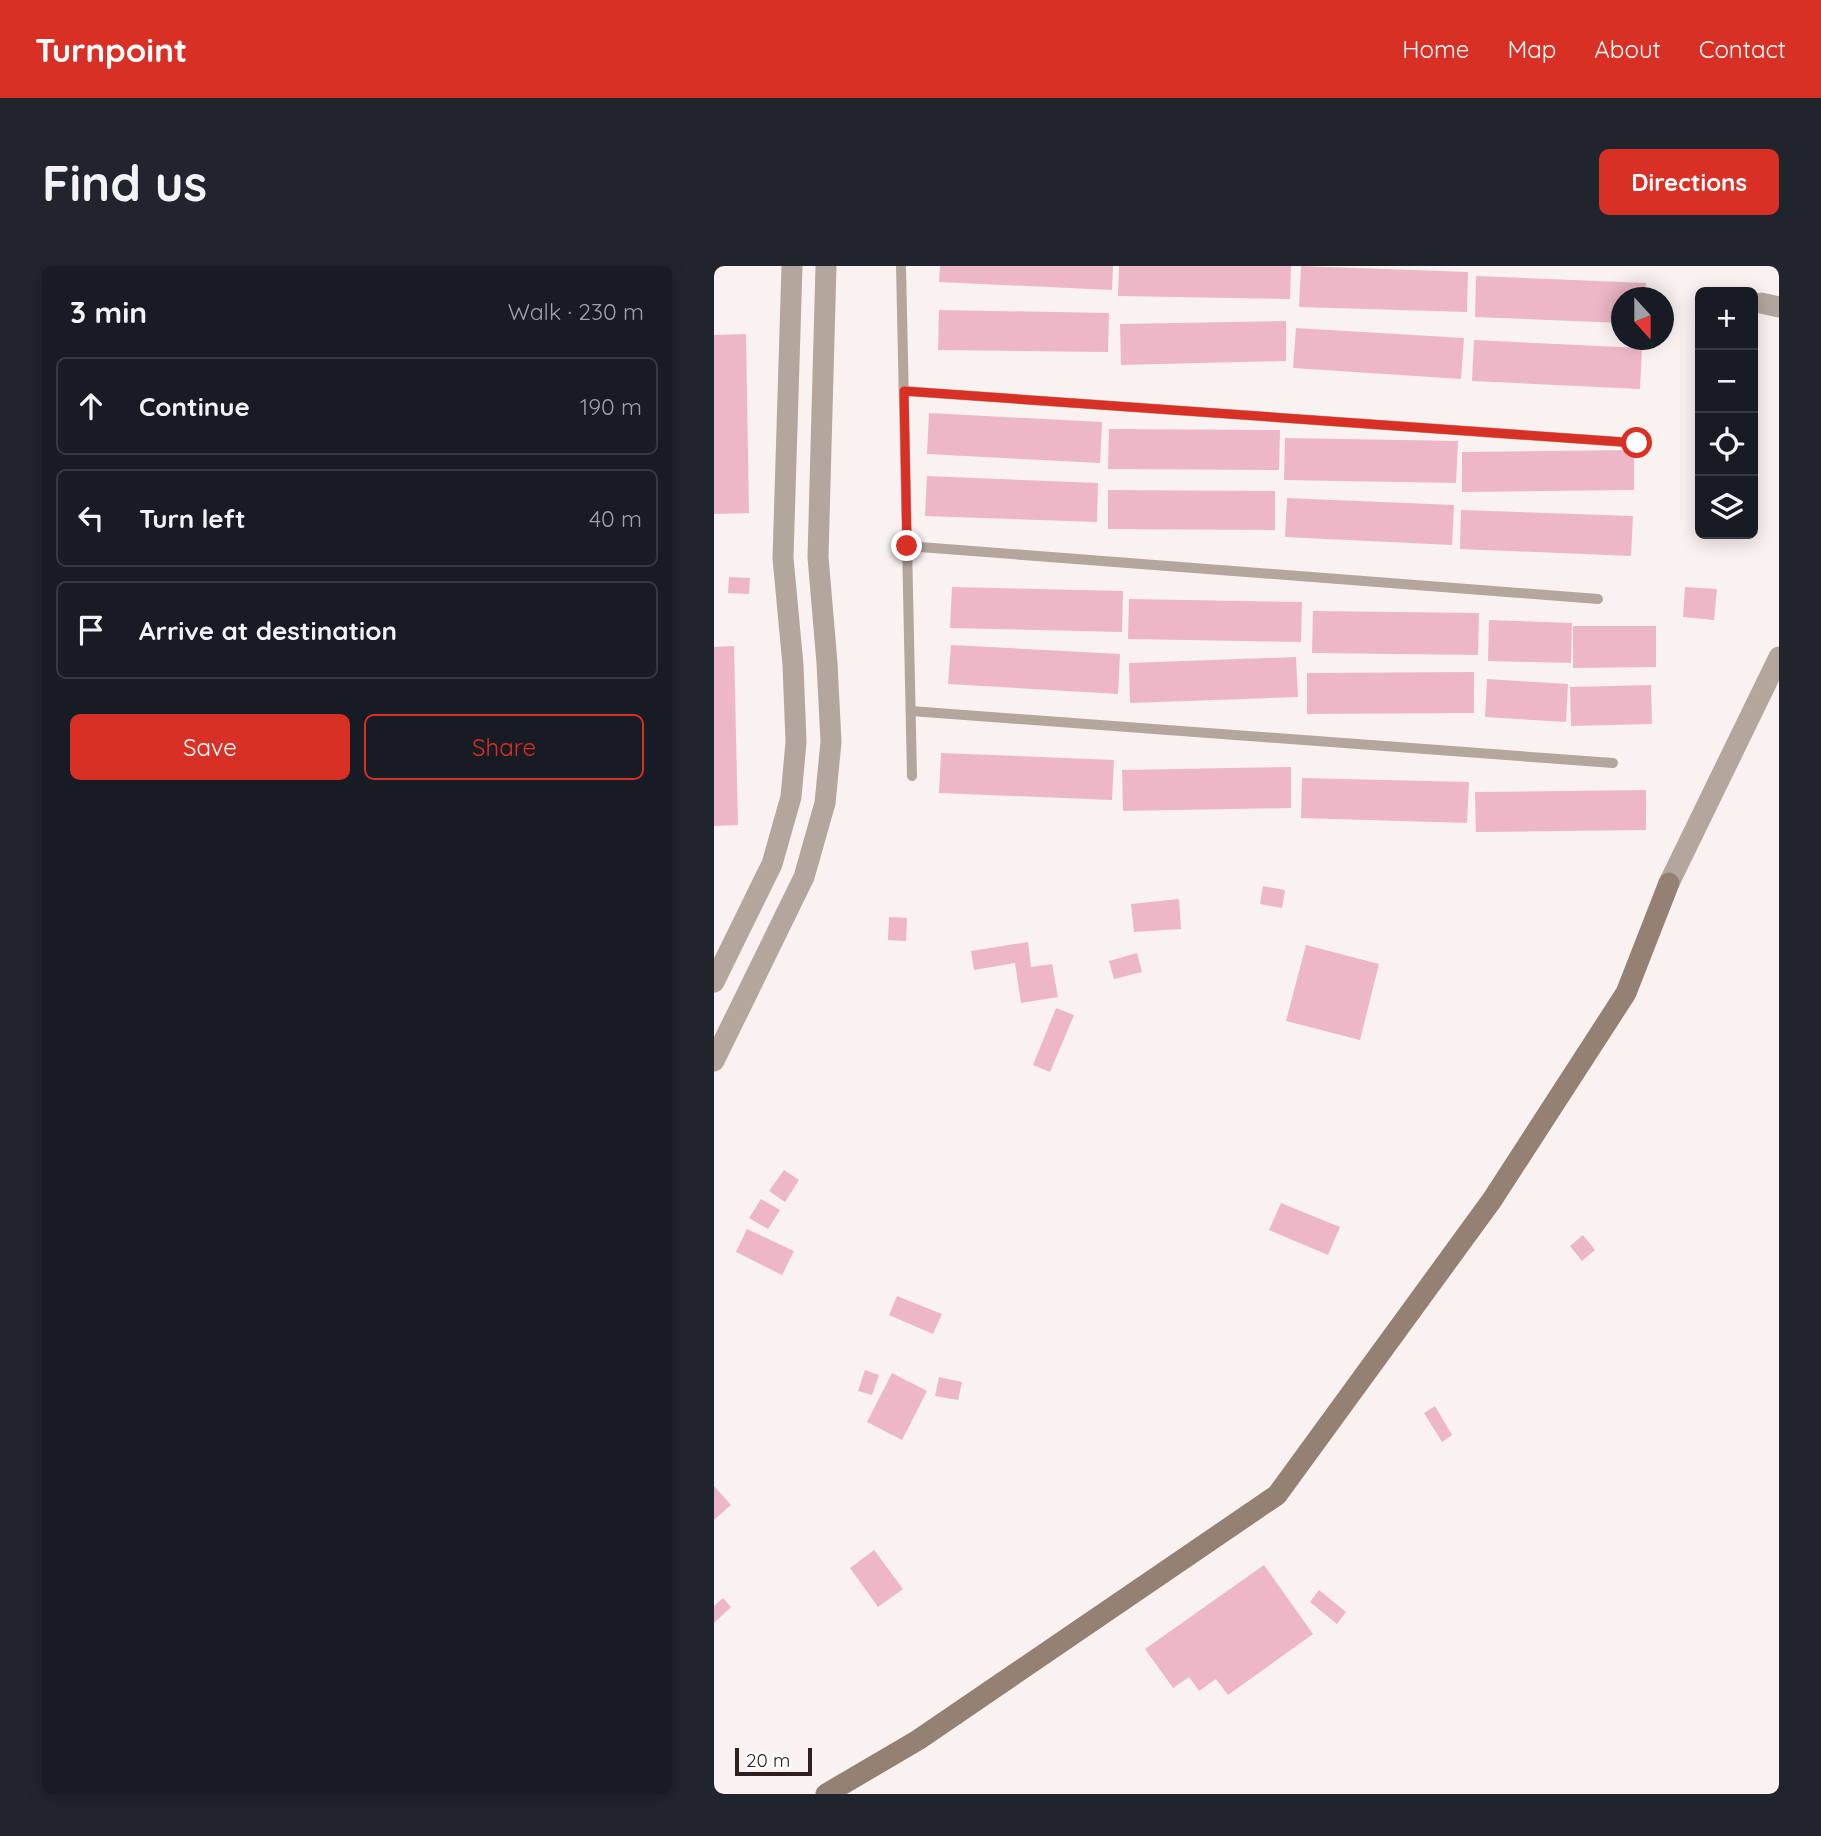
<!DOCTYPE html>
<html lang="en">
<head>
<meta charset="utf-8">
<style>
	:root { --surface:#171b24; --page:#20242c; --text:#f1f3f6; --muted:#9ea1a6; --line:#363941; --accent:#d93025 }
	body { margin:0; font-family:Quicksand,sans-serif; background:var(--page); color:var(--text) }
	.controls { position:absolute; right:21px; top:21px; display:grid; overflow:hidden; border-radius:10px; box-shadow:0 4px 18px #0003 }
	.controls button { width:63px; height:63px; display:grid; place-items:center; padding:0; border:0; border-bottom:2px solid var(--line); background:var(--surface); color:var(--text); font:35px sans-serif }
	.compass { position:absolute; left:897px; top:21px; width:63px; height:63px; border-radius:50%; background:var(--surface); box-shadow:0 4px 18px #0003; rotate:159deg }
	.scale { position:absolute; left:21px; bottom:18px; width:77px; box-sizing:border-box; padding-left:7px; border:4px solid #2f201e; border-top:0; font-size:19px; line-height:24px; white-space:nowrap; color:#2f201e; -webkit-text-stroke:5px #fff; paint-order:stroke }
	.stop { position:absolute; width:21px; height:21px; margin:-16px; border:5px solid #d93025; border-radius:50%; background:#fff }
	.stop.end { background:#d93025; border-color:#fff; box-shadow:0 2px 7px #0008 }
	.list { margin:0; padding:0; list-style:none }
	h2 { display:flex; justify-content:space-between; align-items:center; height:91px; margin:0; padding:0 28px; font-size:30px }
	h2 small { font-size:23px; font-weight:400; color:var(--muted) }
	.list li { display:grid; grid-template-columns:46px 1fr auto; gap:21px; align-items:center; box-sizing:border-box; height:98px; margin:0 14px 14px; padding:0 14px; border:2px solid var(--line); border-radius:10px }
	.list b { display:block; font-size:26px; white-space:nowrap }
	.list em { font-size:23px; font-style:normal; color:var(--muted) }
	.actions { display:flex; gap:14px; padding:21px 28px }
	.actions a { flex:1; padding:16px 0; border:2px solid var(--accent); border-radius:10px; text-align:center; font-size:24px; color:var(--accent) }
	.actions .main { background:var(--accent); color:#fff }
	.icon { flex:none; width:38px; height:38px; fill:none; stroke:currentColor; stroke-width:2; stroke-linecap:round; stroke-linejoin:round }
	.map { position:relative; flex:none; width:1065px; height:1528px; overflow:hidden; border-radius:10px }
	header { display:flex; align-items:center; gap:42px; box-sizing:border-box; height:98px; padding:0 35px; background:var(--accent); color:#fff }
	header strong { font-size:33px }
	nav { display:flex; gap:38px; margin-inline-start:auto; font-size:24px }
	.intro { display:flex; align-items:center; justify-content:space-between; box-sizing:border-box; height:168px; padding:0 42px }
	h1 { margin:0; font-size:49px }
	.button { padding:18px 32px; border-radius:10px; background:var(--accent); color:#fff; font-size:24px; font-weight:700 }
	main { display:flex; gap:42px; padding:0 42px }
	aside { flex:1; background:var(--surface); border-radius:10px; box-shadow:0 4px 18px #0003 }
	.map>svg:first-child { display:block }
	.building { fill:#edb7c7 }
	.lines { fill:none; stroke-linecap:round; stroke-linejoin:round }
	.lane { stroke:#b4a69d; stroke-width:10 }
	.street { stroke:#b4a69d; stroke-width:21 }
	.secondary { stroke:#948173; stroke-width:21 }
	.route { stroke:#d93025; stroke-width:9 }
</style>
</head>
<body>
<header>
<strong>Turnpoint</strong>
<nav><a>Home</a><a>Map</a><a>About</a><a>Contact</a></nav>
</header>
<div class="intro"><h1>Find us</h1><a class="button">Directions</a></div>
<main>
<aside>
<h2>3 min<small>Walk · 230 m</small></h2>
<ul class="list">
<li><svg class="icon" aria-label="ahead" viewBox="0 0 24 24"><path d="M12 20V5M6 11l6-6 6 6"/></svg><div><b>Continue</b></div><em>190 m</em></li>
<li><svg class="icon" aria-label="left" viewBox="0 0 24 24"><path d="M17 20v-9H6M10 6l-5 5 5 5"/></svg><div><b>Turn left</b></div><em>40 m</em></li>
<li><svg class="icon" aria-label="arrive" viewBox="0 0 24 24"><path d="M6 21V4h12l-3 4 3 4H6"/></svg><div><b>Arrive at destination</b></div></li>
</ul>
<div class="actions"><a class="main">Save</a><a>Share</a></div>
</aside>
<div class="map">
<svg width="1065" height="1528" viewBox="0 0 1065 1528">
	<rect width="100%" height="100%" fill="#faf2f0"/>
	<!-- building -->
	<g class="building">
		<polygon points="226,0 399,0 398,24 225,16"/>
		<polygon points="405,0 577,0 576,33 404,30"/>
		<polygon points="587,0 754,6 753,46 585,41"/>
		<polygon points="762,10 932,17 931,32 908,32 908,57 761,51"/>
		<polygon points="225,44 395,47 394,86 224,84"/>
		<polygon points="572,55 572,95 407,99 406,58"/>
		<polygon points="582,62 750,72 747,113 579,102"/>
		<polygon points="32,68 35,247 0,248 0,69"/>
		<polygon points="760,74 928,82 926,123 758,115"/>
		<polygon points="215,147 388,156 386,197 213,188"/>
		<polygon points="395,163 566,164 565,204 394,203"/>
		<polygon points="571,172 744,175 742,217 570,214"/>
		<polygon points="920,184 920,224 748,226 748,186"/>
		<polygon points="213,210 384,217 383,256 211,250"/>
		<polygon points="394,224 561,225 561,264 394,263"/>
		<polygon points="573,232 740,239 738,279 571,271"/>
		<polygon points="747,244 919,250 917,290 746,283"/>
		<polygon points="15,311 36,312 35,328 14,327"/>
		<polygon points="238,321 409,325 408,366 236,362"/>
		<polygon points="971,321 1003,323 1000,354 969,351"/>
		<polygon points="415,333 588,336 587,376 414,373"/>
		<polygon points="599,345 765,347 764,389 598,387"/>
		<polygon points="775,354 858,357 857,397 774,395"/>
		<polygon points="859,360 942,360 942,401 859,402"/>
		<polygon points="237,379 406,388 404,428 234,418"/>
		<polygon points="20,380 24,559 0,560 0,381"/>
		<polygon points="582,391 584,431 416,437 415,397"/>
		<polygon points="760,406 760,447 593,448 593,407"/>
		<polygon points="773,413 854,418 852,456 771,451"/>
		<polygon points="937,419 938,458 857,460 856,421"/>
		<polygon points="227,487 400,494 398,534 225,527"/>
		<polygon points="577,501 577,542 409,545 408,504"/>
		<polygon points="588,512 755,516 753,557 587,552"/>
		<polygon points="932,524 932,564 762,566 761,526"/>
		<polygon points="549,620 571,624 568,642 546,638"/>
		<polygon points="465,633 467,663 420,666 417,638"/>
		<polygon points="175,651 193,652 192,675 174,674"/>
		<polygon points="314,676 317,701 338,698 344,731 307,737 301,697 260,704 257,685"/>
		<polygon points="592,679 665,698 646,774 572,755"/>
		<polygon points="423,687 428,706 400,713 395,695"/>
		<polygon points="342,742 360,749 336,806 319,799"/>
		<polygon points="70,904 85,914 71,936 55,925"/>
		<polygon points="47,933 66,944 54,963 35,952"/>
		<polygon points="567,937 626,961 614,989 555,964"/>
		<polygon points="33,963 80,985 68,1009 22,986"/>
		<polygon points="869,969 881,984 868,995 856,980"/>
		<polygon points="183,1030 228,1048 219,1068 175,1049"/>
		<polygon points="151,1104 165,1109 158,1129 144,1125"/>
		<polygon points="178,1107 213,1125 188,1174 153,1156"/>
		<polygon points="225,1111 248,1116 244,1134 221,1130"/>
		<polygon points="721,1140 738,1169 728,1176 710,1147"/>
		<polygon points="0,1220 17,1239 0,1254"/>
		<polygon points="160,1284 189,1323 164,1341 136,1302"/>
		<polygon points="550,1299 599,1368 514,1429 502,1413 485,1425 475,1411 459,1422 431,1383"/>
		<polygon points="605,1324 632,1346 623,1358 596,1336"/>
		<polygon points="9,1332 17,1341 0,1357 0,1340"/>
	</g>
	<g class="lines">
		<!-- lane -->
		<g class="lane">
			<polyline points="187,0 198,510"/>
			<polyline points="190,125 923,177"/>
			<polyline points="193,280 884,333"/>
			<polyline points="197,445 899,497"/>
		</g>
		<!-- street -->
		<g class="street">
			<polyline points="1047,37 1065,41"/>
			<polyline points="955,617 1065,391"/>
			<polyline points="0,716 58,598 77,531 82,476 79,399 69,292 78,0"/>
			<polyline points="0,795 90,611 111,537 117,476 113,397 104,291 112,0"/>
		</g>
		<!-- secondary -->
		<polyline class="secondary" points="112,1528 204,1474 563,1229 778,934 912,727 955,617"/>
	</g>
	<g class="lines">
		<!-- route -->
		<polyline class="route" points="193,280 190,125 923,177"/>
	</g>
</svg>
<div class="controls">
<button>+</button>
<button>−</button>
<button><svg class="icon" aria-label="locate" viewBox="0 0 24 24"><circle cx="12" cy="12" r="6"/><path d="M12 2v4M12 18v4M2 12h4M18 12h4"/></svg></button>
<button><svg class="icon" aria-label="layers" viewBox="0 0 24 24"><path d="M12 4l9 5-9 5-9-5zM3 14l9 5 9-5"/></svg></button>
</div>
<svg class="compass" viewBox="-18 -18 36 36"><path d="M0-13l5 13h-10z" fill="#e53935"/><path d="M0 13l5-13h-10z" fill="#9ea1a6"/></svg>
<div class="scale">20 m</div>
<div class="stop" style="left:923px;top:177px"></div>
<div class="stop end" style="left:193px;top:280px"></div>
</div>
</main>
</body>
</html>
